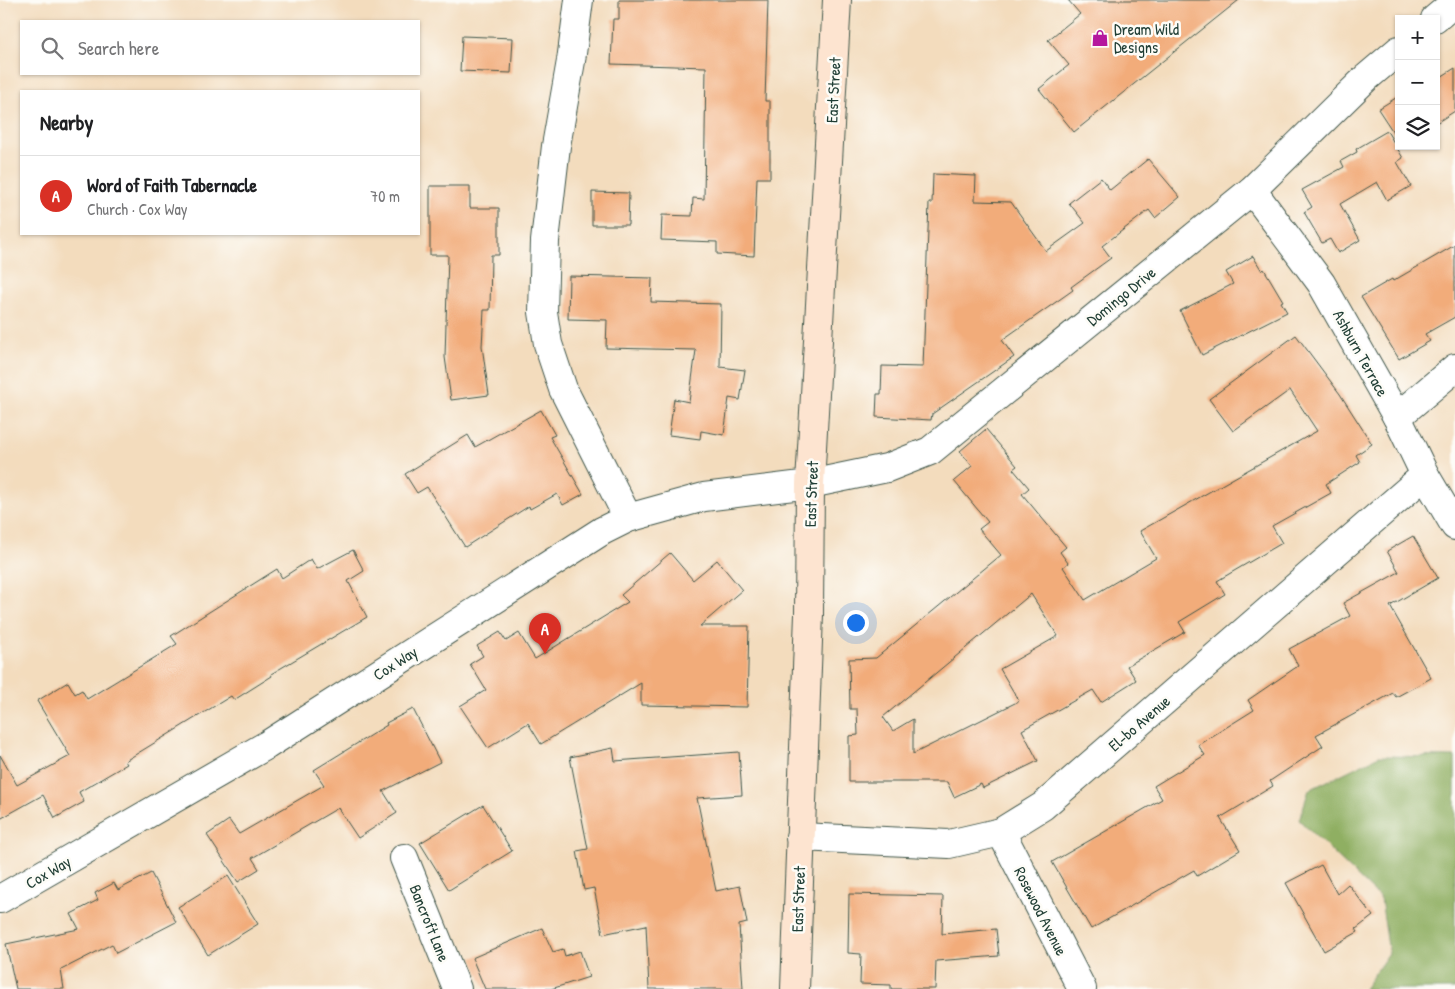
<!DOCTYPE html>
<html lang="en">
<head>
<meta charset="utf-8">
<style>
	:root { --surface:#fff; --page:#f2f2f2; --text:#202124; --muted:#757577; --line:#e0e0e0; --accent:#d93025 }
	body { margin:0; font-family:"Patrick Hand",sans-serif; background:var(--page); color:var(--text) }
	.controls { position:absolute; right:15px; top:15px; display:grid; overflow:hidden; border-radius:0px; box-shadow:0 1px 4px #0004 }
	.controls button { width:45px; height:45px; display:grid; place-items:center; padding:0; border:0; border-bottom:1px solid var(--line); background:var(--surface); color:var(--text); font:25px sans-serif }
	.you { position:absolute; left:855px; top:622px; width:18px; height:18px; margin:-12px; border:4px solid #fff; border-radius:50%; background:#1a73e8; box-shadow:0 0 0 8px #1a73e833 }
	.badge { display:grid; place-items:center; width:32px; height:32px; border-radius:50%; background:var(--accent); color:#fff; font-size:16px; font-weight:700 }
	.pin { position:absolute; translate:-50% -41px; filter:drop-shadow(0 1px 2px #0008) }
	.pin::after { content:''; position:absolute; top:26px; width:18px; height:15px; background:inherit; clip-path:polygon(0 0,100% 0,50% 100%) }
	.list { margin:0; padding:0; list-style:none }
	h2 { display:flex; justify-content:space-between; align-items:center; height:65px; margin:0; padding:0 20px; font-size:21px }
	h2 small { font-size:16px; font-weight:400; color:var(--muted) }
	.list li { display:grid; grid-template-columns:32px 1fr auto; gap:15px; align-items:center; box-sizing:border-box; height:80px; padding:0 20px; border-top:1px solid var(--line) }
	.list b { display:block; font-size:19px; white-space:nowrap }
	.list p { margin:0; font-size:16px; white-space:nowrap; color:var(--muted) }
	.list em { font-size:16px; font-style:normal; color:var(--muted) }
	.icon { flex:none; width:28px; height:28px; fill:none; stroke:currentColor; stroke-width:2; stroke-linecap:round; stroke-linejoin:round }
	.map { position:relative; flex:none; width:1455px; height:989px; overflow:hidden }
	.search { position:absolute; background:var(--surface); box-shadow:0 1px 4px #0004; left:20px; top:20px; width:400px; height:55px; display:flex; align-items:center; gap:12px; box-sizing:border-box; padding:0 18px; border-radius:0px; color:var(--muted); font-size:19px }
	.panel { position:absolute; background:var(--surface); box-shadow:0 1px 4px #0004; left:20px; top:90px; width:400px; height:145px; border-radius:0px }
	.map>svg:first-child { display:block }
	.forest { fill:#8faf62; stroke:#57764b }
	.building { fill:#f2ac7a; fill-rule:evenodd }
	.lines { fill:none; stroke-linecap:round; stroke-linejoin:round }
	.minor-casing { stroke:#3f5549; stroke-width:30 }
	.secondary-casing { stroke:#3f5549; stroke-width:30 }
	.minor { stroke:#fff; stroke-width:28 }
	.secondary { stroke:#fde4d0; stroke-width:28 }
	.labels { text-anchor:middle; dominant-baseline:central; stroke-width:5; stroke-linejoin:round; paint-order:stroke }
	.poi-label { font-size:16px; fill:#1f3d34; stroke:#fdfcf7; text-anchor:start }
	.street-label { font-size:16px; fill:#1f3d34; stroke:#fdfcf7 }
</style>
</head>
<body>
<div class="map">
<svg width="1455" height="989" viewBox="0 0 1455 989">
	<rect width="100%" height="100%" fill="#fdfcf7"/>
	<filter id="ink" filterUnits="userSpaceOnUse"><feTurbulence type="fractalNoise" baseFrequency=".02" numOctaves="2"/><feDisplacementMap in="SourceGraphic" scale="10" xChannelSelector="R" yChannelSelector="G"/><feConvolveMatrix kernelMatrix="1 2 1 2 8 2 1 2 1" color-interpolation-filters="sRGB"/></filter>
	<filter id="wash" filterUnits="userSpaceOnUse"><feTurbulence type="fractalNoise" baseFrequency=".0096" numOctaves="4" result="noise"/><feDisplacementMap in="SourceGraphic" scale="20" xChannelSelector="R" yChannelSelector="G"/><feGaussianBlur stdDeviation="1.12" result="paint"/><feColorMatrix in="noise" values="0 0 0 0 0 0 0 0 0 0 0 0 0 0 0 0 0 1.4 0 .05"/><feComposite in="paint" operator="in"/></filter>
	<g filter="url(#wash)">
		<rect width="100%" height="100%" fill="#f3dcbd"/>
		<!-- forest -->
		<polygon class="forest" points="1379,756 1455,757 1455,989 1364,989 1389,953 1381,899 1299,820 1309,790"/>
		<g id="blocks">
			<!-- building -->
			<g class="building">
				<polygon points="619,0 768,0 765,101 770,101 770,178 757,178 754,256 717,254 717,242 661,240 662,215 692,216 693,198 704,199 706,67 611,64 613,19 619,19"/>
				<polygon points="1068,0 1239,0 1074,132 1039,89 1069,65 1048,40 1080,14"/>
				<polygon points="462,36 513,38 511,73 460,71"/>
				<polygon points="1455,68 1455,111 1436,123 1436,80"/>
				<polygon points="1399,96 1399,141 1378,109"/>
				<polygon points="1387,131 1403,158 1397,162 1411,186 1387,200 1377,182 1340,204 1360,240 1338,253 1330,239 1322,243 1304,212 1312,207 1302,190 1344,167 1341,161 1357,152 1356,149"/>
				<polygon points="1148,159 1180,197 1155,218 1149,210 1102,246 1111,258 1071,287 1073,290 1002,340 1014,357 932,414 931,420 876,417 877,394 881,394 882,366 923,367 929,203 932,203 933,174 976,176 975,201 1011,202 1046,251 1085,223 1069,203 1101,178 1110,190"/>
				<polygon points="430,186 470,186 470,208 499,208 499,255 491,255 490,310 484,310 482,346 489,395 451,400 445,357 448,255 430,255"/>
				<polygon points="592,192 629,193 628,225 592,225"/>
				<polygon points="1455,245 1455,317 1425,334 1430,341 1399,359 1361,297 1392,279 1393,281"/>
				<polygon points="1253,256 1262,271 1264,269 1283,301 1281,302 1287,312 1202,355 1180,311 1233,284 1226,272"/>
				<polygon points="569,276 652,278 651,302 721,304 720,367 745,370 740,400 729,398 724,435 701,431 700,439 669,435 674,399 689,402 696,350 606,348 607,320 568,319"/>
				<path d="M1296,335l44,59 32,50 -16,11 4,7 -34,22 5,9 -59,33 10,17 -65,38 8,13 -46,28 6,10 -58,34 9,14 -35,22 -8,-12 -71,40 16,31 -55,27 -2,-4 -27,13 -7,-15h-98v-46l9,-1 -1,-26h-7l-1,-50 27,-1 125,-103 -22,-26 9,-7 -34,-41 18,-15 -12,-15 26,-22 31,37 -4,3 16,19 -7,6 44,53 -6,5 8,11 -5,4 22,33 71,-42 -16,-27 177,-100 -27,-41 -57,41 -24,-32zM1031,594l27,42 -58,33 19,32 -106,53v-35l-20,12 -10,-14z"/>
				<polygon points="541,410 555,435 550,437 583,494 563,505 557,494 530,509 529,506 465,547 427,487 417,493 405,474 468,435 475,447"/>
				<polygon points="1413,536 1438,578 1390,606 1431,678 1396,697 1393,693 1316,735 1323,746 1270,781 1273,786 1220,818 1240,850 1197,876 1194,870 1091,929 1052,862 1162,799 1154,786 1205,755 1198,745 1254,710 1248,700 1298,666 1289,649 1350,616 1343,603 1399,572 1387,551"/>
				<polygon points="353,550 364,571 348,581 367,617 271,674 272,676 234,700 231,696 125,761 127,764 79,792 84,802 55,818 43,795 0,819 0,755 17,785 70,756 37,701 68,682 75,694 82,690 87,699 177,644 171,636 277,569 282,578 311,559 317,569"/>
				<polygon points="670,553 693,580 717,560 742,590 700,626 749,626 747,707 641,705 641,683 541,744 528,723 488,748 460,706 486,690 470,664 483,656 477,646 500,632 506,641 519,633 535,659 628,602 621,595"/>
				<polygon points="413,709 440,762 383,791 397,813 358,838 338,808 252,858 259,869 238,882 207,835 229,820 239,834 324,785 314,770 387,725 386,723"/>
				<polygon points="613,748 615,761 739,752 742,795 697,798 716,891 740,886 747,923 739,925 743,989 649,989 646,925 603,934 594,888 584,890 577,851 588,849 570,757"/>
				<polygon points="483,805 512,851 449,890 420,843"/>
				<polygon points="1321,865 1337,894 1348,884 1373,916 1356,929 1358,932 1324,951 1286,883"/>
				<polygon points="151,873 176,922 116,953 112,944 61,970 64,989 16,989 6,944 79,929 71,914 98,900 95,893 114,883 118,890"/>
				<polygon points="228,876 258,924 208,955 178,907"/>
				<polygon points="849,894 943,896 942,934 996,929 999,956 936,961 935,989 891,989 891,985 860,984 861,954 848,953"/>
				<polygon points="542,928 553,952 563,949 565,956 580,951 589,977 551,989 485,989 472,958"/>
			</g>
		</g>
	</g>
	<g filter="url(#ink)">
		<use href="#blocks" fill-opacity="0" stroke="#3f5549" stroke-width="1"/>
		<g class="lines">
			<!-- minor casing -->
			<g class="minor-casing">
				<g id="minor">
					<polyline points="579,0 571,61 556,146 545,241 543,312 548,344 563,389 628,518"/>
					<polyline points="1435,19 1455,2"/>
					<polyline points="1252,190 1321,283 1397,417 1425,475 1455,526"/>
					<polyline points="1397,417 1455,368"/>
					<polyline points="1001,832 1082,989"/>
					<polyline points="800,837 949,844 1001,832 1043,806 1425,475"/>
					<polyline points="404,858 457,989"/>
					<polyline points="0,899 267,745 602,531 628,518 704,497 810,484 887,468 930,451 1252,190 1366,78 1399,50"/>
				</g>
			</g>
			<!-- secondary casing -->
			<g class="secondary-casing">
				<polyline id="secondary" points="795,989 809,614 810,484 837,0"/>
			</g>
			<!-- minor -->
			<use href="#minor" class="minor"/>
			<!-- secondary -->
			<use href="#secondary" class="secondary"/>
		</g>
	</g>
	<!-- icons -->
	<defs>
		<g id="shop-bare" transform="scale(1.35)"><path d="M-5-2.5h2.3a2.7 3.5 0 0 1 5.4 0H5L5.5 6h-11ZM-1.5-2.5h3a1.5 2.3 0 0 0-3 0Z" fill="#b5179e" stroke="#fdfcf7" stroke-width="2.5" paint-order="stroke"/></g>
	</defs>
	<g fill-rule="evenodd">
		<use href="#shop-bare" x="1100" y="38"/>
	</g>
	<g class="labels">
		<!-- poi labels -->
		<g class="poi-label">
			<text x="1114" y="29">Dream Wild<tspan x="1114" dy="18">Designs</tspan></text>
		</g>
		<!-- street labels -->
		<g class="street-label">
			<text transform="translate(833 90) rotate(-87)">East Street</text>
			<text transform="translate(1121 296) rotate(-39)">Domingo Drive</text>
			<text transform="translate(1361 353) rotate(61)">Ashburn Terrace</text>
			<text transform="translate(811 494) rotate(-88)">East Street</text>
			<text transform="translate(395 663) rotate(-33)">Cox Way</text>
			<text transform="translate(1139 723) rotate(-41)">El-bo Avenue</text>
			<text transform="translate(48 872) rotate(-30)">Cox Way</text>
			<text transform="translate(798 899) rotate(-88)">East Street</text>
			<text transform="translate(1041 911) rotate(63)">Rosewood Avenue</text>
			<text transform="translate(430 923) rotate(68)">Bancroft Lane</text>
		</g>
	</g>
</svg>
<div class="controls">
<button>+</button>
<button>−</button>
<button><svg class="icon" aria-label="layers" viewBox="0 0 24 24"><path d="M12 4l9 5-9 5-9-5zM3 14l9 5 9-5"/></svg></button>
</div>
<div class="you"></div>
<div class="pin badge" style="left:545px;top:654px">A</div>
<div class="search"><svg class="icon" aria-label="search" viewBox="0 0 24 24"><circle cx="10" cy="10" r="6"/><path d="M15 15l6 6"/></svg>Search here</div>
<section class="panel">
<h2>Nearby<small></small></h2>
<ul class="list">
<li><span class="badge">A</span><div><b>Word of Faith Tabernacle</b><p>Church · Cox Way</p></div><em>70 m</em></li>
</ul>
</section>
</div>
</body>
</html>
